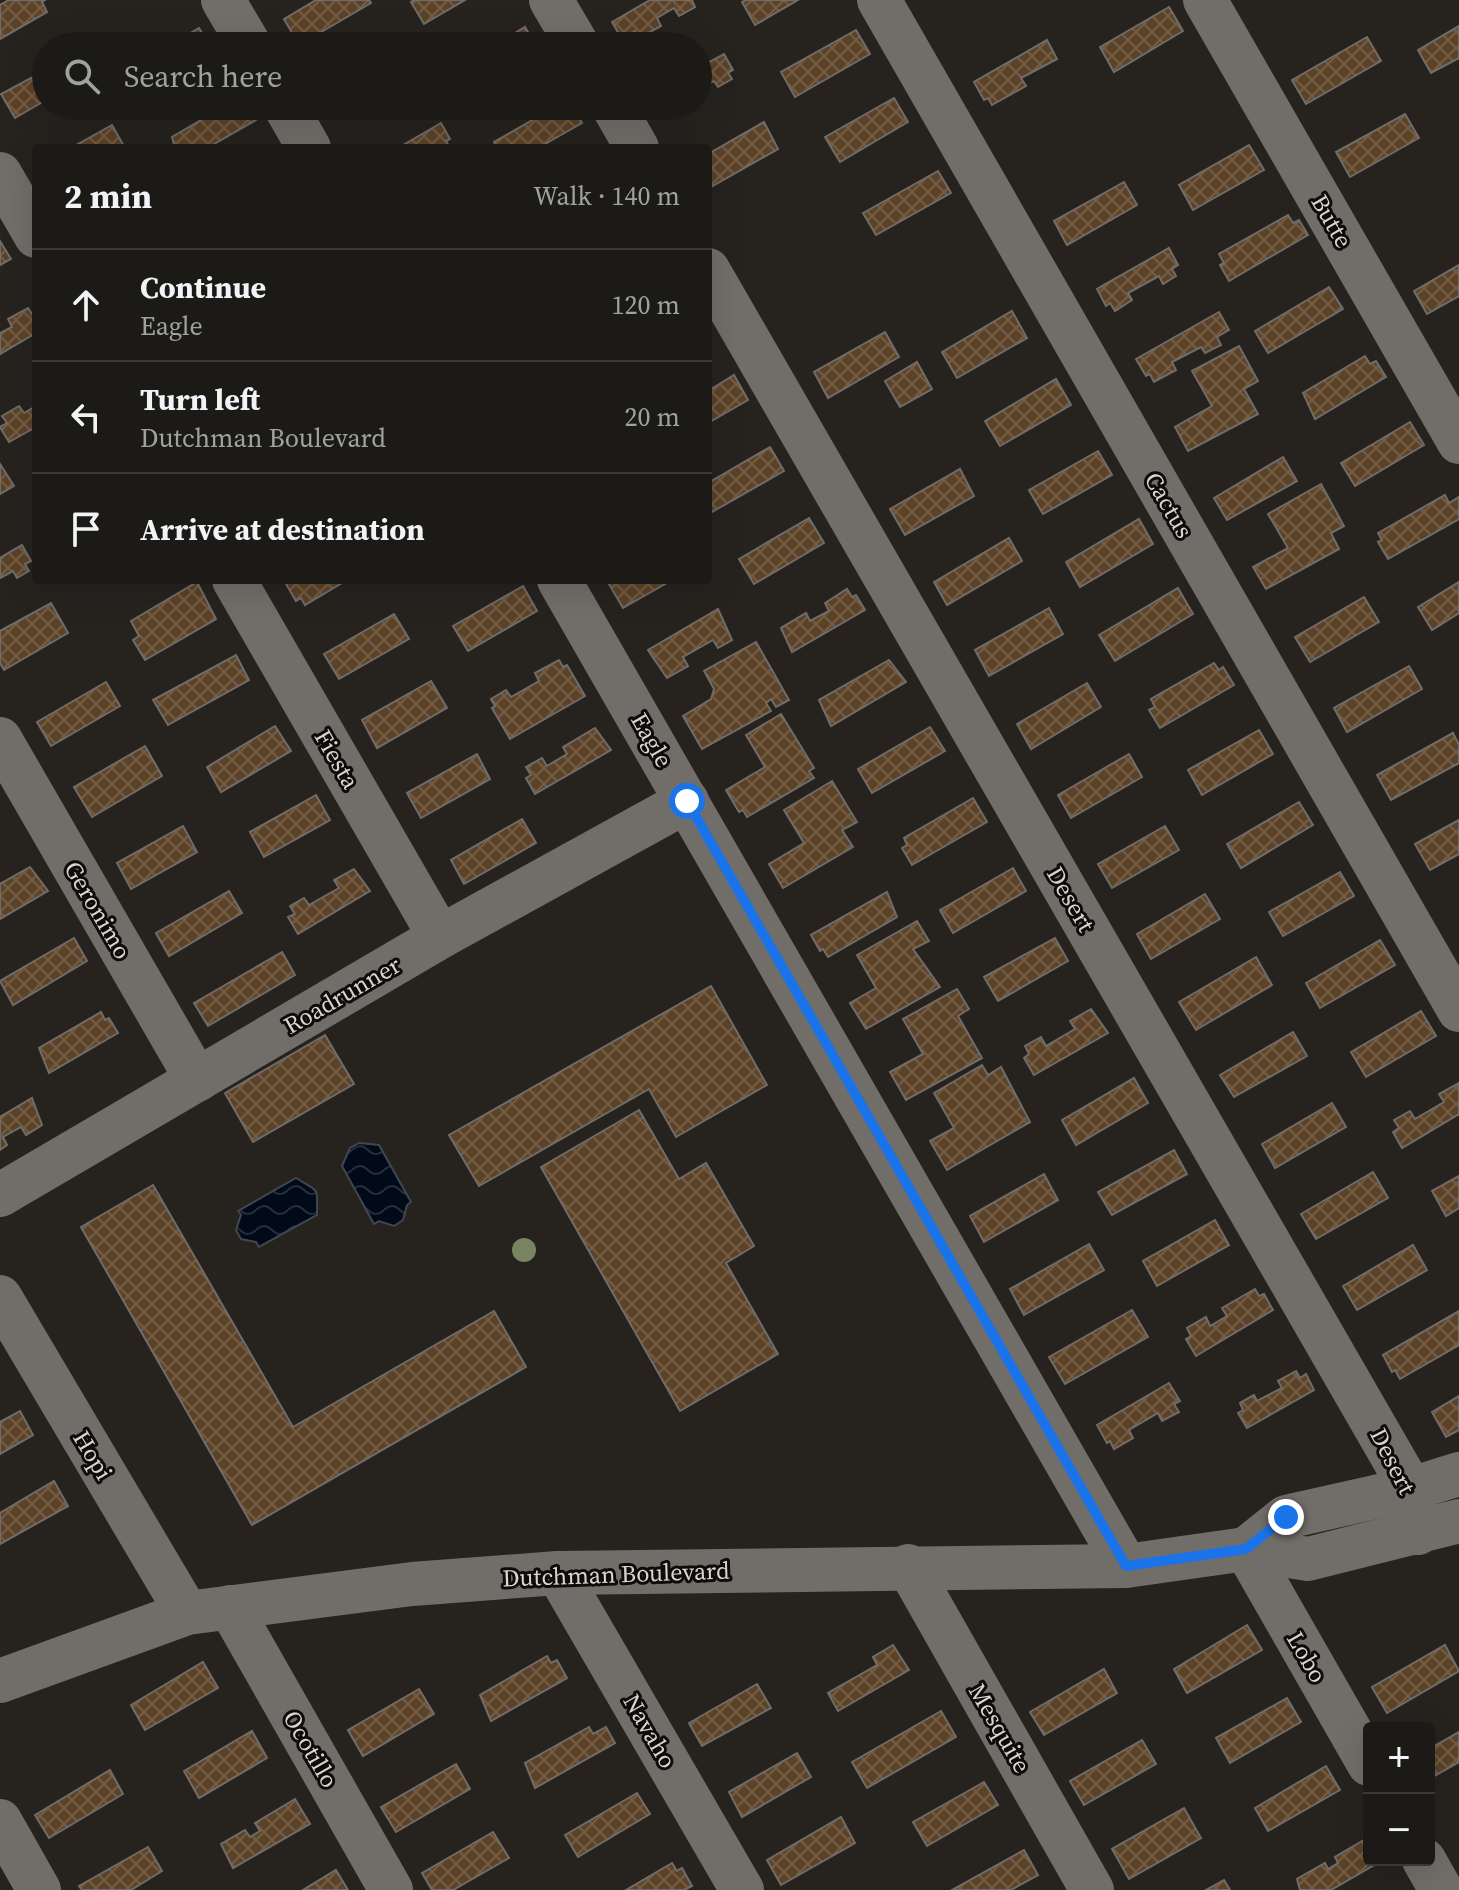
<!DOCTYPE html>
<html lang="en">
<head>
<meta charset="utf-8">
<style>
	:root { --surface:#1c1a17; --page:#252320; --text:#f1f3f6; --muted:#a0a1a1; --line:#3a3836 }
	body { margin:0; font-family:"Source Serif 4",serif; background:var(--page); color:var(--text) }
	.controls { position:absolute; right:24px; bottom:24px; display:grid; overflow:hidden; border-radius:8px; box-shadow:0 8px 32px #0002 }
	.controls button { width:72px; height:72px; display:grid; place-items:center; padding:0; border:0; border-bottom:2px solid var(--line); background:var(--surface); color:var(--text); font:40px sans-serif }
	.stop { position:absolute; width:24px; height:24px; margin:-18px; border:6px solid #1a73e8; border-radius:50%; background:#fff }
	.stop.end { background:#1a73e8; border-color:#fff; box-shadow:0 2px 8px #0008 }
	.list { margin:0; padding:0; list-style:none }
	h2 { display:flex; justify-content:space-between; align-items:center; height:104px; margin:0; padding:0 32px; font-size:34px }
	h2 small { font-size:26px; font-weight:400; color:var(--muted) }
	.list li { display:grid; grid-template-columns:52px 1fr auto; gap:24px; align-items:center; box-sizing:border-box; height:112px; padding:0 32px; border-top:2px solid var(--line) }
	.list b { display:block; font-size:30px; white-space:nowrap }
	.list p { margin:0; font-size:26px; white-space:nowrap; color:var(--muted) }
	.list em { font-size:26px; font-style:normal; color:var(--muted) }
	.icon { flex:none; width:44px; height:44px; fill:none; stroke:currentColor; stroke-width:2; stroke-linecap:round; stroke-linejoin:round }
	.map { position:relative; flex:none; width:1459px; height:1890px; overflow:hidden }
	.search { position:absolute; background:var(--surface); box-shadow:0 8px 32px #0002; left:32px; top:32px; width:680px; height:88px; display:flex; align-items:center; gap:20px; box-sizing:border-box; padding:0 28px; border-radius:44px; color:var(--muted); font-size:30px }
	.panel { position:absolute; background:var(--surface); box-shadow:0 8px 32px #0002; left:32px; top:144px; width:680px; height:440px; border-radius:8px }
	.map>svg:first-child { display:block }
	.water { fill:url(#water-waves); stroke:#414750; stroke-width:2 }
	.building { fill:url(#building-cross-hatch); stroke:#706c69; stroke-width:2 }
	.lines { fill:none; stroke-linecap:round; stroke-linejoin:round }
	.minor { stroke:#716e6a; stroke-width:44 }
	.tree { fill:#788360 }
	.route { stroke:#1a73e8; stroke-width:10 }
	.labels { text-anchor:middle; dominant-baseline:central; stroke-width:6; stroke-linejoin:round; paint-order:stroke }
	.street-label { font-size:24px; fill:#d8d6d4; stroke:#0e0c0b }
</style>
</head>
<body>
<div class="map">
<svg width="1459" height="1890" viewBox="0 0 1459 1890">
	<defs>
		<pattern id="water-waves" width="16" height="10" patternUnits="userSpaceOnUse" patternTransform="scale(2)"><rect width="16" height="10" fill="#000a18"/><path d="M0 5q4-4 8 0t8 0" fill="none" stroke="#242d39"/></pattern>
		<pattern id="building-cross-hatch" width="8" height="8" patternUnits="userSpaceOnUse" patternTransform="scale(2)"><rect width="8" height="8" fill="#5c4227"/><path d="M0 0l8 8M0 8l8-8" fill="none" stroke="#735d45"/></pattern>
	</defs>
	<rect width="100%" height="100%" fill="#26231f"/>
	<!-- water -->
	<g class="water">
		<polygon points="359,1143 379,1145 411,1202 407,1205 403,1220 394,1226 379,1221 374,1224 342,1166 350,1148"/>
		<path d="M296,1178c24,15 21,7 21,37l-58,32 -3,-5 -15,-3 -5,-9 5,-15 -3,-4z"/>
	</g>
	<!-- building -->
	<g class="building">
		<polygon points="9,0 45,0 42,2 47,12 0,39 0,5"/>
		<polygon points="316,0 369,0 371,3 299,45 284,19"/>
		<polygon points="414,0 465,0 424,24 411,2"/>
		<polygon points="650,0 692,0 695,7 679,16 674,8 657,18 661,26 639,38 635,31 622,39 612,22"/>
		<polygon points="746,0 798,0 755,25 742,2"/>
		<polygon points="1169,7 1183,31 1114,72 1100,47"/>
		<polygon points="1459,26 1459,58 1431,73 1418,50"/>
		<polygon points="525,27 536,46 494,46"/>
		<polygon points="199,28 210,46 168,46"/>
		<polygon points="856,30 870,54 795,97 781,72"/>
		<polygon points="1367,37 1381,61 1306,104 1292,80"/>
		<polygon points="1047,40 1057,59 1021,78 1026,86 992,105 988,98 984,100 974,82"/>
		<polygon points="724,54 733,70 728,73 732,79 718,87 714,81 698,89 698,68"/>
		<polygon points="46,70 46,100 15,118 1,94"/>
		<polygon points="894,98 908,122 840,162 825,137"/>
		<polygon points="225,106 248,106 256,120 207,148 175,148 172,137"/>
		<polygon points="331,106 359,106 345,114 341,107 334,111"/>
		<polygon points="557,106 572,106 582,123 538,148 497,148 494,142"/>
		<polygon points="1405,114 1419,138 1350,177 1336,152"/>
		<polygon points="764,122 778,149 709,188 708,154"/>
		<polygon points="441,123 450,139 446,141 450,148 398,148"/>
		<polygon points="112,125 125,148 71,148"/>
		<polygon points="1249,145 1264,170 1193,210 1179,185"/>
		<polygon points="938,171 951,193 876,235 863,213"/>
		<polygon points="1124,182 1137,205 1067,245 1054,221"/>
		<polygon points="1288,215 1293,223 1299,220 1308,235 1229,281 1220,265 1224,263 1219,254"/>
		<polygon points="0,241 11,259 0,265"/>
		<polygon points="1169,248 1178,265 1172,269 1176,276 1163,284 1159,276 1128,293 1132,300 1115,311 1110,303 1106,306 1097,289"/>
		<polygon points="1459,265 1459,296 1427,314 1414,291"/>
		<polygon points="1329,287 1343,309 1268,353 1255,331"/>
		<polygon points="28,308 32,314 36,312 36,333 0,354 0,333 12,327 8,319"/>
		<polygon points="1012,311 1027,338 957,378 942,352"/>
		<polygon points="1219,312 1229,330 1217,337 1221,345 1205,353 1201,347 1172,362 1176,370 1154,382 1150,374 1146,376 1136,359"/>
		<polygon points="885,332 899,357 828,398 814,372"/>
		<polygon points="1239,346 1258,381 1244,389 1258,414 1188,451 1175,427 1212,406 1192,371"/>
		<polygon points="1365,356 1370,364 1376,361 1386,377 1315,419 1303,393"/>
		<polygon points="917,362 932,389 900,407 885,381"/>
		<polygon points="734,375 748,400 708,423 708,391"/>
		<polygon points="1056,379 1071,405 1000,446 985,421"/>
		<polygon points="19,406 24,413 36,406 36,427 9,442 0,427 7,423 2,416"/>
		<polygon points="1410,422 1424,445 1355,486 1341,463"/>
		<polygon points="770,447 784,471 712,512 708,505 708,483"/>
		<polygon points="1098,451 1112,475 1043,514 1029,490"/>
		<polygon points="1283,457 1297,481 1227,520 1214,498"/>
		<polygon points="0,464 14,486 0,494"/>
		<polygon points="960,469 974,496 905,535 890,509"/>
		<polygon points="1321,484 1344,526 1331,533 1339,549 1266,589 1253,567 1288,548 1268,514"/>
		<polygon points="1445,495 1449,503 1459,497 1459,519 1388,559 1378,542 1382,540 1378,533"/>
		<polygon points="809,518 824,543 754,584 739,559"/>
		<polygon points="1139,519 1153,544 1080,587 1066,562"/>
		<polygon points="1009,538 1022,561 947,605 934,582"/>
		<polygon points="22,545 31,561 25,564 29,571 17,578 13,571 0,578 0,558"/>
		<polygon points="294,580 347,580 305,605 301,598 296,601 286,584"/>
		<polygon points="616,580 672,580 623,608 609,584"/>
		<polygon points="197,582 216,619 145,660 133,640 139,636 131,621"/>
		<polygon points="1459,582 1459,613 1432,630 1418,607"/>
		<polygon points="523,586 537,611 468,651 453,626"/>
		<polygon points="1178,588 1193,614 1115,661 1099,635"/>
		<polygon points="847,589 852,597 856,595 865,610 792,652 781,628 806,613 810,621 829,611 825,603"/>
		<polygon points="1364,597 1379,622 1310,662 1295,637"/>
		<polygon points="51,603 68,633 4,670 0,663 0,631"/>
		<polygon points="1049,608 1063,634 989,676 975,650"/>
		<polygon points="718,609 732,640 718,648 713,640 683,657 688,666 667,678 648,650"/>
		<polygon points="394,614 409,639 339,679 324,654"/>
		<polygon points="756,642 789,700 776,707 771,699 766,703 771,711 702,749 683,716 711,699 714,689 704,671"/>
		<polygon points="236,655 249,680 168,725 153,700"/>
		<polygon points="559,660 563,667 567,665 585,696 510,739 492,708 495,706 491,699 506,690 511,697 539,681 535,673"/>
		<polygon points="889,660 906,682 831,726 819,700"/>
		<polygon points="1214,663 1219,670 1223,667 1234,685 1160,728 1149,710 1155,707 1151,699"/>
		<polygon points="1409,666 1422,689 1347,732 1334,708"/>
		<polygon points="431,681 447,708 377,748 362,720"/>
		<polygon points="106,682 120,706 51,746 37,722"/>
		<polygon points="1087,683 1101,707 1031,749 1017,724"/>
		<polygon points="781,714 814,768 809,771 814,778 747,817 743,810 739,812 726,790 765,767 746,735"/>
		<polygon points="275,726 291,751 221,792 207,767"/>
		<polygon points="930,727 945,751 872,793 858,769"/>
		<polygon points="595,728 611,750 535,794 526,778 531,775 526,767 542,758 547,766 567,754 563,747"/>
		<polygon points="1259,730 1273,754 1202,795 1188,770"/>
		<polygon points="1453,733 1459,745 1459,763 1391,800 1377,775"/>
		<polygon points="145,746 162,776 92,817 74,787"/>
		<polygon points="477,754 490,779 421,818 407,793"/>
		<polygon points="1129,754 1142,777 1071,818 1058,795"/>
		<polygon points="832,781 857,822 842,830 853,847 783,888 769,864 804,843 784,810"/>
		<polygon points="316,795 330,820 264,857 250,832"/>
		<polygon points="973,798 987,822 912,865 902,848 907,845 904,838"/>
		<polygon points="1299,802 1313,825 1241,868 1227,844"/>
		<polygon points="522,819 536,843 464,884 451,860"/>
		<polygon points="1459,820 1459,854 1430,870 1415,844"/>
		<polygon points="183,826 197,852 131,889 117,863"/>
		<polygon points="1165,826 1179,850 1112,888 1098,864"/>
		<polygon points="30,867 48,891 0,919 0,884"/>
		<polygon points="1013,868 1026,891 953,933 940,910"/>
		<polygon points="354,869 370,891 298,934 288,917 295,914 290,906 304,898 309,905 339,888 334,880"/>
		<polygon points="1340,872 1354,896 1283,936 1269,912"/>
		<polygon points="229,891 242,913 169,956 156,933"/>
		<polygon points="887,892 897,917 828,957 823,949 820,951 811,935"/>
		<polygon points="1205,894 1220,919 1151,959 1137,934"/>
		<polygon points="917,921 929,941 913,949 940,987 866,1029 850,1003 876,988 857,955"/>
		<polygon points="74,938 87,961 13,1005 0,981"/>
		<polygon points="1055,938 1068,961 998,1001 984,977"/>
		<polygon points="1380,940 1395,965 1320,1008 1306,983"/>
		<polygon points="282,952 295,975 208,1026 194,1003"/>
		<polygon points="1256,957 1272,985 1196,1030 1179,1002"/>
		<polygon points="711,986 767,1085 676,1137 649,1089 479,1186 449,1135"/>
		<polygon points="957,989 969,1009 958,1016 982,1058 906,1100 890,1072 923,1054 903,1019"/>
		<polygon points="1091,1009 1108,1033 1034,1075 1024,1058 1029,1054 1025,1046 1041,1037 1046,1046 1075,1029 1070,1021"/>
		<polygon points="1421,1011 1436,1036 1366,1077 1351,1052"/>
		<polygon points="101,1012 105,1020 109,1018 118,1033 49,1073 39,1048"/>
		<polygon points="1293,1032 1307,1056 1234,1097 1220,1075"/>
		<polygon points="325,1035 354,1084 253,1142 225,1093"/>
		<polygon points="982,1065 988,1075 1001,1067 1030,1122 947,1170 930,1141 954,1128 934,1093"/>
		<polygon points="1134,1078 1148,1103 1076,1145 1062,1120"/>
		<polygon points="1459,1083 1459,1114 1402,1148 1393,1132 1399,1128 1394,1120 1410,1111 1415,1119 1444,1102 1439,1094"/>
		<polygon points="32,1098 42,1125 26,1135 21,1127 3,1137 7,1145 0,1150 0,1117"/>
		<polygon points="1332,1103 1346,1127 1275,1168 1262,1144"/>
		<polygon points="639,1110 679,1179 706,1163 754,1246 726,1263 778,1354 680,1411 541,1167"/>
		<polygon points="1174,1150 1187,1174 1112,1215 1098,1192"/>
		<polygon points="1373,1172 1388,1198 1316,1239 1301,1214"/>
		<polygon points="1044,1174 1058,1200 984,1242 970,1216"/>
		<polygon points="1459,1176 1459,1208 1446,1216 1432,1191"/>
		<polygon points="153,1185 293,1427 494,1311 526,1367 252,1525 81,1227"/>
		<polygon points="1215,1220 1229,1245 1157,1286 1143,1261"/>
		<polygon points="1089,1244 1104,1270 1024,1315 1010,1289"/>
		<polygon points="1413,1245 1427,1270 1357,1310 1343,1286"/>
		<polygon points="1255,1289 1259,1296 1264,1294 1273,1310 1196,1356 1186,1339 1191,1336 1187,1328 1206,1317 1210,1326 1227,1316 1222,1308"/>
		<polygon points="1132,1310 1148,1337 1065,1384 1049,1357"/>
		<polygon points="1459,1311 1459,1345 1400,1379 1395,1370 1392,1372 1383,1355"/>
		<polygon points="1296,1371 1300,1378 1306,1374 1314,1390 1247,1428 1238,1413 1243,1410 1240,1403 1254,1395 1257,1401 1282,1388 1278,1381"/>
		<polygon points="1169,1383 1180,1401 1174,1404 1179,1412 1162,1421 1158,1413 1129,1430 1133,1438 1114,1449 1110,1441 1107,1443 1097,1425"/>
		<polygon points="1459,1396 1459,1430 1446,1437 1432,1412"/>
		<polygon points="20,1411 33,1435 0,1454 0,1422"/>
		<polygon points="54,1481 68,1506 0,1544 0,1513"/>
		<polygon points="1247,1625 1262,1650 1187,1693 1174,1669"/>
		<polygon points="893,1645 909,1670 838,1711 828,1693 877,1665 873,1657"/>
		<polygon points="1445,1645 1459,1671 1387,1713 1372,1687"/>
		<polygon points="547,1656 551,1663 557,1660 567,1678 491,1721 480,1695"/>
		<polygon points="203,1662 218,1688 145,1730 131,1705"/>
		<polygon points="1104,1669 1117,1693 1044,1735 1030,1712"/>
		<polygon points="757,1684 771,1708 702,1746 689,1723"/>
		<polygon points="419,1689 434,1714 363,1756 348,1730"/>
		<polygon points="1287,1698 1301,1722 1230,1763 1216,1738"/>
		<polygon points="941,1711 956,1737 867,1788 852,1762"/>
		<polygon points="589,1727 593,1734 606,1727 615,1743 535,1788 525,1763"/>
		<polygon points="252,1731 267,1758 199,1798 184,1771"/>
		<polygon points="1459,1732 1459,1762 1429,1779 1429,1749"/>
		<polygon points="1142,1740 1156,1764 1084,1805 1070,1781"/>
		<polygon points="797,1753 811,1777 742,1817 729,1792"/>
		<polygon points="456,1764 470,1789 396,1832 381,1807"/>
		<polygon points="1326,1766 1340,1790 1268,1831 1255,1808"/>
		<polygon points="110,1770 123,1794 49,1838 35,1815"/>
		<polygon points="984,1782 998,1805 927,1846 913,1822"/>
		<polygon points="637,1793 650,1814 578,1857 565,1835"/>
		<polygon points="295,1799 310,1824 233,1868 221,1844 245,1830 250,1837 260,1831 255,1823"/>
		<polygon points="1184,1808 1201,1838 1129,1879 1112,1849"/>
		<polygon points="841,1817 855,1843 781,1885 767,1860"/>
		<polygon points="493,1832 509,1858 453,1890 432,1890 422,1873"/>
		<polygon points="1369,1837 1369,1860 1383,1860 1331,1890 1300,1890 1297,1879 1325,1863 1328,1869 1338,1863 1335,1857"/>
		<polygon points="148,1847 162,1871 131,1890 82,1890 79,1886"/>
		<polygon points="1024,1850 1038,1875 1011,1890 952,1890"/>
		<polygon points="672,1863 677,1871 682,1868 692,1886 684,1890 626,1890"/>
		<polygon points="336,1870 348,1890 303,1890"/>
		<polygon points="1224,1880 1230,1890 1206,1890"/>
	</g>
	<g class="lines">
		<!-- minor -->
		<g class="minor">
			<polyline points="223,0 250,46"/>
			<polyline points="551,0 578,46"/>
			<polyline points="879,0 1459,1010"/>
			<polyline points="1205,0 1459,442"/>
			<polyline points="285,106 309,148"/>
			<polyline points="613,106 637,148"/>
			<polyline points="0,174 36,236"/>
			<polyline points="708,270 1411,1489 1418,1533"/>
			<polyline points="234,580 440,937"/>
			<polyline points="559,580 1126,1566"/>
			<polyline points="0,739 197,1080"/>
			<polyline points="0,1195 440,937 687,801"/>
			<polyline points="0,1297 187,1613"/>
			<polyline points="1246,1549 1369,1764"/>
			<polyline points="1246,1549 1286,1517 1411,1489 1459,1474"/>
			<polyline points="908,1566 1092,1890"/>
			<polyline points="558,1573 742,1890"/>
			<polyline points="230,1607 391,1890"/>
			<polyline points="0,1681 187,1613 412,1584 558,1573 1126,1566 1246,1549 1308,1559 1459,1521"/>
			<polyline points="0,1821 39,1890"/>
			<polyline points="1424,1860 1441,1890"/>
		</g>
	</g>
	<!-- trees -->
	<circle class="tree" cx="524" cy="1250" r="12"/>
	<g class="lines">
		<!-- route -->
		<polyline class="route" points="687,801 1126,1566 1246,1549 1286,1517"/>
	</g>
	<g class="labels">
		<!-- street labels -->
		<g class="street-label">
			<text transform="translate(1332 221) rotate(60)">Butte</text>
			<text transform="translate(1169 505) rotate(60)">Cactus</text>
			<text transform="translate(652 740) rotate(60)">Eagle</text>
			<text transform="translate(337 759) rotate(60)">Fiesta</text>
			<text transform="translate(1071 899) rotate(60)">Desert</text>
			<text transform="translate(98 910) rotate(60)">Geronimo</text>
			<text transform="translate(342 995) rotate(-30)">Roadrunner</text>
			<text transform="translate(93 1455) rotate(59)">Hopi</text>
			<text transform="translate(1393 1461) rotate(63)">Desert</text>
			<text transform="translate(616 1574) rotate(-2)">Dutchman Boulevard</text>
			<text transform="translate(1307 1657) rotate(60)">Lobo</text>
			<text transform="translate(1000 1728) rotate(60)">Mesquite</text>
			<text transform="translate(650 1731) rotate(60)">Navaho</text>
			<text transform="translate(311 1749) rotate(60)">Ocotillo</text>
		</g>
	</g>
</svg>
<div class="controls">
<button>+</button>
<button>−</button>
</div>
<div class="stop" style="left:687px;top:801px"></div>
<div class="stop end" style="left:1286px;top:1517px"></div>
<div class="search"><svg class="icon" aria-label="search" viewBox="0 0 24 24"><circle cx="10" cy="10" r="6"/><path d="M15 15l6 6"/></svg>Search here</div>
<section class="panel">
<h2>2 min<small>Walk · 140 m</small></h2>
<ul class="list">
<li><svg class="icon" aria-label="ahead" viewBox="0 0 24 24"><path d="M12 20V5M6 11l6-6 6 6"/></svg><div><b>Continue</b><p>Eagle</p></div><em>120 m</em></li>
<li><svg class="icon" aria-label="left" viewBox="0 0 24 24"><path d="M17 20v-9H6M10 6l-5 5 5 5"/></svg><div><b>Turn left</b><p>Dutchman Boulevard</p></div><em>20 m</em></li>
<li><svg class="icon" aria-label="arrive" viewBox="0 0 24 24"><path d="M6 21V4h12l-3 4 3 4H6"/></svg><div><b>Arrive at destination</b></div></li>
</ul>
</section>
</div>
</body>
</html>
